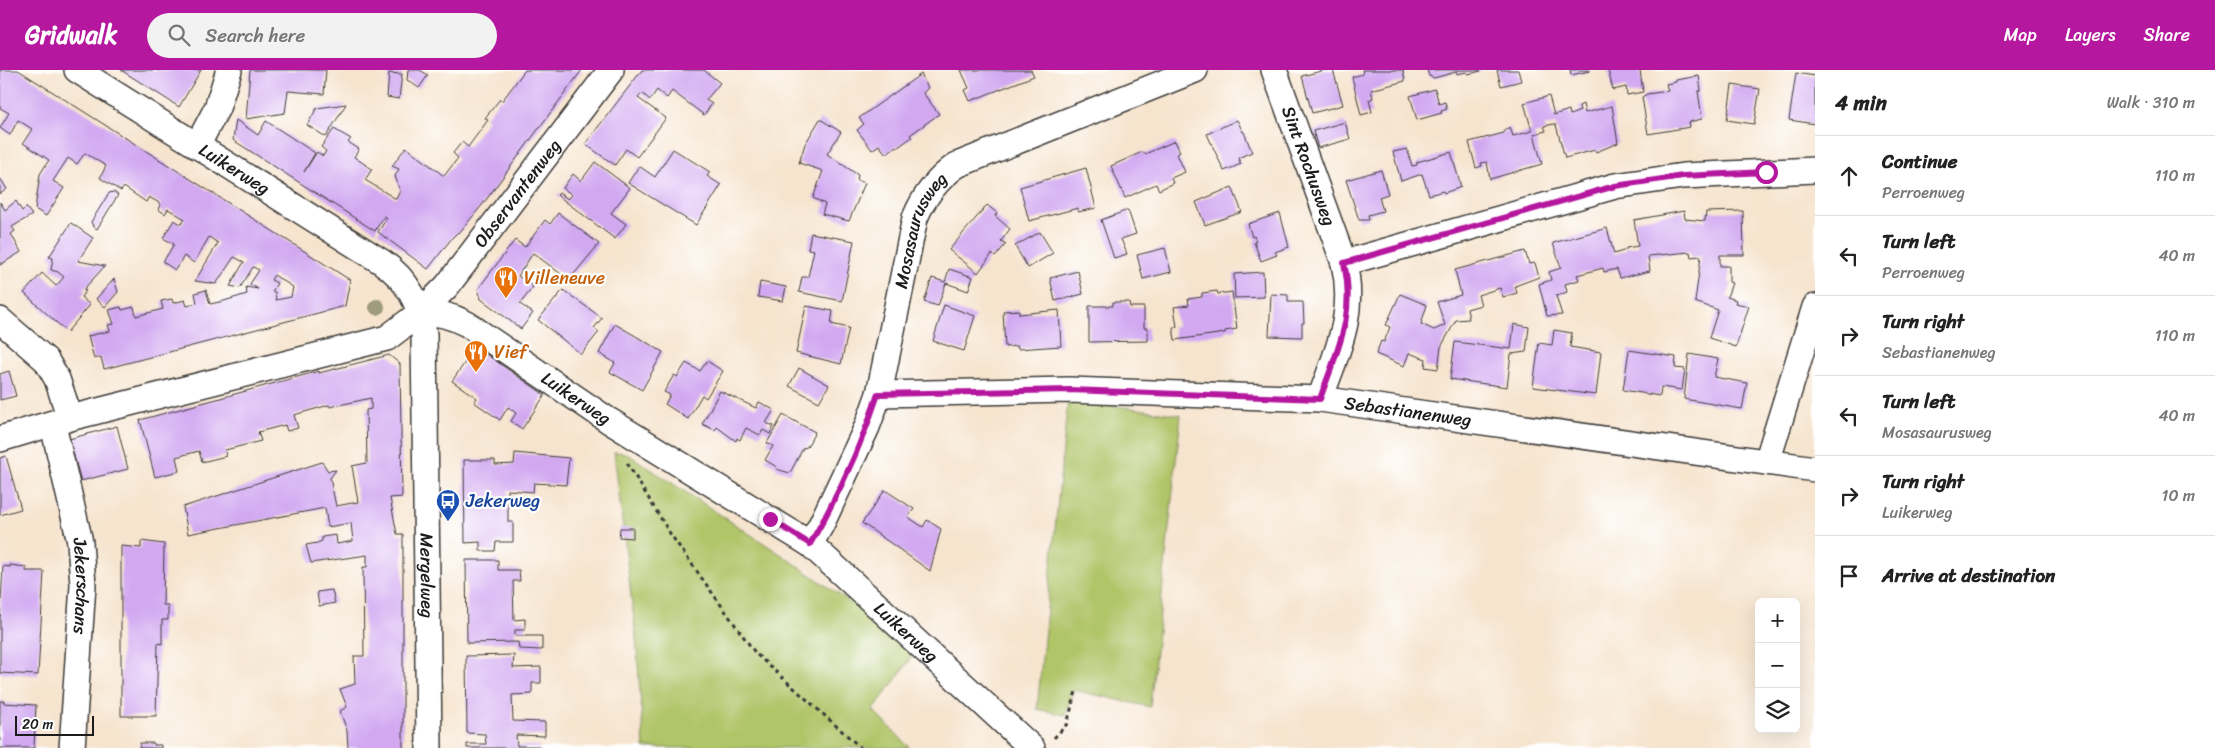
<!DOCTYPE html>
<html lang="en">
<head>
<meta charset="utf-8">
<style>
	:root { --surface:#fff; --page:#f2f2f2; --text:#222; --muted:#767676; --line:#e0e0e0; --accent:#b5179e }
	body { margin:0; font-family:Sriracha,sans-serif; background:var(--page); color:var(--text) }
	.controls { position:absolute; right:15px; bottom:15px; display:grid; overflow:hidden; border-radius:8px; box-shadow:0 5px 20px #0002 }
	.controls button { width:45px; height:45px; display:grid; place-items:center; padding:0; border:0; border-bottom:1px solid var(--line); background:var(--surface); color:var(--text); font:25px sans-serif }
	.scale { position:absolute; left:15px; bottom:12px; width:79px; box-sizing:border-box; padding-left:5px; border:2px solid #1c1c1c; border-top:0; font-size:14px; line-height:18px; white-space:nowrap; color:#1c1c1c; -webkit-text-stroke:4px #fff; paint-order:stroke }
	.stop { position:absolute; width:15px; height:15px; margin:-11px; border:4px solid #b5179e; border-radius:50%; background:#fff }
	.stop.end { background:#b5179e; border-color:#fff; box-shadow:0 1px 5px #0008 }
	.list { margin:0; padding:0; list-style:none }
	h2 { display:flex; justify-content:space-between; align-items:center; height:65px; margin:0; padding:0 20px; font-size:21px }
	h2 small { font-size:16px; font-weight:400; color:var(--muted) }
	.list li { display:grid; grid-template-columns:32px 1fr auto; gap:15px; align-items:center; box-sizing:border-box; height:80px; padding:0 20px; border-top:1px solid var(--line) }
	.list b { display:block; font-size:19px; white-space:nowrap }
	.list p { margin:0; font-size:16px; white-space:nowrap; color:var(--muted) }
	.list em { font-size:16px; font-style:normal; color:var(--muted) }
	.icon { flex:none; width:28px; height:28px; fill:none; stroke:currentColor; stroke-width:2; stroke-linecap:round; stroke-linejoin:round }
	.map { position:relative; flex:none; width:1815px; height:678px; overflow:hidden }
	header { display:flex; align-items:center; gap:30px; box-sizing:border-box; height:70px; padding:0 25px; background:var(--accent); color:#fff }
	header strong { font-size:24px }
	nav { display:flex; gap:28px; margin-inline-start:auto; font-size:18px }
	.search { width:350px; height:45px; background:var(--page); display:flex; align-items:center; gap:12px; box-sizing:border-box; padding:0 18px; border-radius:28px; color:var(--muted); font-size:19px }
	main { display:flex }
	aside { flex:1; background:var(--surface) }
	.map>svg:first-child { display:block }
	.green { fill:#b0c467; stroke:#667042 }
	.building { fill:#d2a9f1; fill-rule:evenodd }
	.lines { fill:none; stroke-linecap:round; stroke-linejoin:round }
	.minor-casing { stroke:#3d3a37; stroke-width:28 }
	.path { stroke:#3d3a37; stroke-width:3; stroke-dasharray:4 4; stroke-linecap:butt }
	.minor { stroke:#fff; stroke-width:25 }
	.tree { fill:#9f9b7d }
	.route { stroke:#b5179e; stroke-width:6 }
	.labels { text-anchor:middle; dominant-baseline:central; stroke-width:4.5; stroke-linejoin:round; paint-order:stroke }
	.street-label { font-size:18px; fill:#1c1c1c; stroke:#fff }
	.food-label { font-size:18px; fill:#c56008; stroke:#fff; text-anchor:start }
	.transit-label { font-size:18px; fill:#164399; stroke:#fff; text-anchor:start }
</style>
</head>
<body>
<header>
<strong>Gridwalk</strong>
<div class="search"><svg class="icon" aria-label="search" viewBox="0 0 24 24"><circle cx="10" cy="10" r="6"/><path d="M15 15l6 6"/></svg>Search here</div>
<nav><a>Map</a><a>Layers</a><a>Share</a></nav>
</header>
<main>
<div class="map">
<svg width="1815" height="678" viewBox="0 0 1815 678">
	<rect width="100%" height="100%" fill="#fff"/>
	<filter id="ink" filterUnits="userSpaceOnUse"><feTurbulence type="fractalNoise" baseFrequency=".02" numOctaves="2"/><feDisplacementMap in="SourceGraphic" scale="10" xChannelSelector="R" yChannelSelector="G"/><feConvolveMatrix kernelMatrix="1 2 1 2 8 2 1 2 1" color-interpolation-filters="sRGB"/></filter>
	<filter id="wash" filterUnits="userSpaceOnUse"><feTurbulence type="fractalNoise" baseFrequency=".0096" numOctaves="4" result="noise"/><feDisplacementMap in="SourceGraphic" scale="20" xChannelSelector="R" yChannelSelector="G"/><feGaussianBlur stdDeviation="1.12" result="paint"/><feColorMatrix in="noise" values="0 0 0 0 0 0 0 0 0 0 0 0 0 0 0 0 0 1.4 0 .05"/><feComposite in="paint" operator="in"/></filter>
	<g filter="url(#wash)">
		<rect width="100%" height="100%" fill="#f6e4ce"/>
		<!-- green -->
		<g class="green">
			<polygon points="1068,329 1181,345 1150,637 1074,620 1065,645 1037,639"/>
			<polygon points="614,382 626,383 788,489 857,537 913,586 873,640 910,678 644,678 636,567"/>
		</g>
		<g id="blocks">
			<!-- building -->
			<g class="building">
				<path d="M0,0h18l332,210 -5,26 -241,63 -3,-12 -7,2 -6,-23 22,-5 -2,-6 6,-1 -5,-14 12,-3 1,3 12,-3 2,9 27,-7 -2,-8 11,-2 1,4 12,-3 2,6 10,-3 -2,-10 11,-3 4,14 14,-3 23,-7 -1,-7 12,2 -8,-5 9,-14 -6,-3 -13,21 -10,-2 14,-24 -10,-5 -18,27 -21,-3 23,-38 -9,-6 -15,26 -10,-7 -9,14 -12,-8 11,-18 -11,-6 11,-18 7,4 4,-5 -17,-10 -3,5 -7,-5 3,-5 -12,-7 -3,5 -22,-15 -3,4 -21,-13 6,-12 -21,-13 -8,11 -9,-6 -15,23 11,7 -18,28 -11,-7 5,-35 9,-14 -26,-17 9,-14 -14,-9 -8,15 -10,-7 9,-15 -9,-5zM274,205l19,12 -2,10 -15,3 -1,-8h-3l5,-9 -6,-3z"/>
				<polygon points="121,0 201,0 179,37"/>
				<polygon points="250,0 326,0 324,24 288,21 285,43 246,49"/>
				<polygon points="408,0 420,0 428,5 419,18 407,10"/>
				<polygon points="525,0 582,0 483,134 459,163 458,162 452,168 428,199 378,162 387,148 384,146 375,161 233,70 236,50 258,65 266,51 315,83 304,102 317,82 323,86 326,81 321,77 334,59 351,69 348,72 359,79 354,87 372,99 365,110 396,129 400,121 395,106 399,99 392,96 406,77 444,106 458,88 453,83 462,72 468,77 488,50 485,48 500,29 502,31"/>
				<polygon points="642,0 704,0 720,13 706,30 712,34 704,45 672,21 667,28 657,20 650,30 642,23 638,28 666,48 637,87 626,79 615,95 585,74"/>
				<polygon points="961,0 1031,0 1034,6 970,31 965,20 969,18"/>
				<polygon points="1325,0 1333,0 1343,35 1312,43 1302,6"/>
				<polygon points="1362,0 1403,0 1405,11 1371,20 1373,28 1369,30 1372,42 1361,45 1352,7 1363,4"/>
				<polygon points="1427,0 1481,0 1481,1 1468,4 1467,2 1457,4 1456,2 1434,8 1429,6"/>
				<polygon points="1497,0 1518,0 1521,11 1501,16"/>
				<polygon points="1570,0 1590,0 1590,1 1571,5"/>
				<polygon points="1608,0 1640,0 1643,22 1627,25 1626,17 1613,20"/>
				<polygon points="389,3 402,4 399,29 387,27"/>
				<polygon points="1796,3 1815,6 1815,54 1789,50"/>
				<polygon points="921,4 928,18 923,23 939,44 910,65 912,67 897,78 896,76 886,84 879,75 872,80 857,60 864,54 859,48"/>
				<polygon points="1699,6 1701,21 1698,21 1702,49 1689,52 1690,57 1648,64 1642,27 1647,24 1668,21 1666,14 1676,12 1676,10"/>
				<polygon points="1732,15 1760,19 1754,54 1727,50"/>
				<polygon points="1435,19 1439,34 1445,32 1447,39 1441,41 1442,43 1417,50 1410,26"/>
				<polygon points="1549,26 1554,45 1569,40 1570,45 1580,41 1579,36 1583,34 1585,43 1612,36 1618,73 1596,82 1595,80 1565,88 1556,55 1554,54 1544,56 1546,61 1534,64 1542,94 1490,109 1487,92 1481,93 1482,96 1476,98 1469,72 1504,63 1504,60 1510,57 1513,66 1532,61 1524,33"/>
				<polygon points="346,34 326,67 307,55 317,38"/>
				<polygon points="820,49 841,62 827,84 858,105 857,110 865,113 849,151 822,144 825,134 813,128 823,101 799,93 805,74"/>
				<polygon points="1237,50 1243,62 1244,62 1252,82 1238,88 1241,94 1224,101 1207,64"/>
				<polygon points="1345,52 1350,69 1318,78 1313,61"/>
				<polygon points="1175,71 1180,82 1177,84 1185,102 1171,108 1173,113 1159,120 1156,114 1125,128 1111,96 1142,82 1145,84"/>
				<polygon points="673,79 710,102 707,106 721,115 696,155 628,113 639,96 655,107"/>
				<polygon points="1407,79 1412,96 1417,95 1417,92 1451,82 1461,117 1444,123 1443,121 1429,125 1422,104 1401,111 1393,82"/>
				<polygon points="595,92 630,118 611,143 626,154 615,169 557,125 559,123 568,129 572,125 563,118 573,104 581,111"/>
				<polygon points="1086,98 1096,138 1078,142 1078,138 1029,151 1020,117"/>
				<polygon points="1381,100 1388,124 1379,127 1383,141 1368,145 1369,150 1359,150 1346,110"/>
				<polygon points="0,108 7,119 0,124"/>
				<polygon points="1232,117 1242,142 1205,155 1196,132"/>
				<polygon points="114,122 118,125 97,159 93,156 91,152 109,123"/>
				<polygon points="16,131 22,141 26,137 32,145 12,157 15,161 11,164 21,182 0,195 0,132 5,140"/>
				<polygon points="987,135 997,143 995,146 1010,159 1001,171 1006,174 995,187 992,184 978,203 949,180"/>
				<polygon points="1128,140 1136,164 1121,169 1127,184 1114,188 1101,150"/>
				<polygon points="1684,141 1685,149 1705,151 1706,142 1743,141 1744,185 1720,185 1720,196 1729,196 1729,212 1732,213 1727,227 1736,230 1735,233 1749,236 1736,277 1709,268 1718,240 1695,232 1701,186 1691,187 1690,182 1648,186 1650,201 1620,208 1617,199 1604,202 1603,198 1577,205 1579,210 1565,214 1567,222 1556,226 1562,245 1547,246 1539,214 1551,210 1549,202 1561,198 1553,173 1607,158 1614,184 1626,180 1626,178 1638,176 1634,150"/>
				<polygon points="558,143 599,174 569,210 533,183 518,206 533,217 520,234 533,243 521,259 481,229 478,219 515,170 525,177 545,150 550,154"/>
				<polygon points="1280,143 1289,177 1275,182 1277,185 1261,191 1254,172 1256,171 1254,166 1252,167 1248,154"/>
				<polygon points="71,153 93,168 78,191 105,196 83,220 86,221 81,227 90,235 67,262 24,223 42,203 56,216 64,207 58,202 51,200 53,188 49,187"/>
				<polygon points="1040,162 1053,183 1028,198 1015,176"/>
				<polygon points="811,163 854,171 842,231 799,222 802,207 808,207 814,180 808,179"/>
				<polygon points="1165,178 1171,202 1143,209 1137,185"/>
				<polygon points="1525,181 1529,194 1535,193 1539,207 1515,216 1517,223 1503,227 1500,218 1478,225 1481,235 1467,239 1469,249 1456,250 1441,277 1438,299 1425,297 1426,289 1409,283 1404,296 1376,284 1381,271 1384,272 1390,257 1386,255 1400,224 1427,235 1421,254 1434,260 1445,255 1437,232 1461,225 1455,200"/>
				<polygon points="949,199 973,207 968,221 946,213 938,236 924,232 932,208 945,212"/>
				<polygon points="1078,201 1083,224 1055,231 1050,208"/>
				<polygon points="1263,202 1264,227 1235,228 1234,204"/>
				<polygon points="114,209 118,222 105,237 96,229"/>
				<polygon points="760,212 786,217 783,231 758,227"/>
				<polygon points="563,220 602,248 594,258 599,262 581,284 538,250"/>
				<polygon points="1217,221 1218,224 1232,222 1237,259 1225,261 1225,263 1175,270 1173,257 1177,257 1174,237 1189,235 1188,229 1202,227 1202,223"/>
				<polygon points="1271,224 1288,225 1288,232 1303,232 1304,253 1302,253 1302,267 1269,266"/>
				<polygon points="1113,232 1129,232 1130,237 1144,237 1144,258 1148,258 1148,271 1089,272 1089,236 1113,236"/>
				<polygon points="944,235 975,246 964,281 933,271"/>
				<polygon points="806,236 833,241 831,254 849,258 841,294 796,283"/>
				<polygon points="1019,240 1019,244 1059,240 1061,276 1018,279 1017,276 1005,277 1003,241"/>
				<polygon points="615,254 663,282 642,320 610,302 615,293 599,283"/>
				<polygon points="1514,254 1529,257 1526,282 1511,284 1507,317 1450,309 1455,272 1511,279"/>
				<polygon points="1554,260 1572,263 1570,277 1601,282 1596,325 1533,317 1539,273 1552,275"/>
				<polygon points="476,277 545,325 522,359 511,351 516,343 508,337 500,350 474,332 477,328 452,311"/>
				<polygon points="1629,280 1676,287 1675,298 1685,299 1682,320 1661,317 1660,326 1623,320"/>
				<polygon points="1689,284 1718,289 1714,307 1747,313 1742,339 1684,329"/>
				<polygon points="389,285 400,294 402,427 390,428 397,464 403,464 403,678 348,678 347,661 340,641 347,637 340,619 355,614 354,586 364,586 363,497 367,497 367,485 311,493 306,475 317,473 322,471 322,467 336,465 337,474 353,471 351,453 328,457 325,438 188,464 183,437 322,392 328,401 336,400 330,408 336,436 358,432 352,396 367,393 366,340 371,339 371,328 330,337 329,335 294,345 298,358 287,361 285,355 258,362 261,371 225,380 226,386 202,392 199,381 176,387 179,401 155,407 140,350 319,301 319,303"/>
				<polygon points="707,291 723,301 706,328 702,325 688,349 665,334 670,325 664,322 674,305 677,307 686,293 700,301"/>
				<polygon points="799,298 829,315 819,332 789,316"/>
				<polygon points="9,301 16,326 0,330 0,304"/>
				<polygon points="720,321 756,338 759,332 774,340 766,353 774,356 770,364 763,360 760,365 746,358 740,370 737,368 736,371 717,357 715,360 702,354"/>
				<polygon points="783,345 815,362 807,377 803,378 790,403 776,399 777,397 765,390 773,376 767,373"/>
				<polygon points="117,356 128,399 81,411 69,369"/>
				<polygon points="515,383 569,388 566,415 534,413 533,422 508,420 508,452 513,452 513,472 496,472 495,481 480,481 480,472 465,473 464,390 495,390 495,395 514,394"/>
				<polygon points="6,386 21,439 0,445 0,388"/>
				<polygon points="885,420 914,439 908,447 923,457 927,450 941,459 930,501 862,453"/>
				<polygon points="620,458 633,458 633,468 619,467"/>
				<polygon points="141,471 164,474 163,535 168,535 168,550 162,550 162,574 158,573 156,646 121,646 121,476 141,478"/>
				<polygon points="466,490 498,490 498,500 519,500 520,511 513,511 514,550 525,549 525,560 515,560 515,566 542,566 542,580 519,579 518,572 467,573"/>
				<polygon points="10,495 26,497 26,501 44,501 38,605 0,603 0,549 3,496 10,497"/>
				<polygon points="332,520 335,533 319,536 317,522"/>
				<polygon points="514,585 513,598 541,597 541,613 532,613 532,624 512,625 513,651 545,652 545,666 516,665 517,676 539,676 539,678 467,678 467,674 486,674 485,664 467,663 466,586"/>
				<polygon points="0,631 4,631 3,633 36,635 34,678 0,678"/>
				<polygon points="140,673 154,673 154,675 161,675 161,678 139,678"/>
			</g>
		</g>
	</g>
	<g filter="url(#ink)">
		<use href="#blocks" fill-opacity="0" stroke="#3d3a37" stroke-width="1"/>
		<g class="lines">
			<!-- minor casing -->
			<g class="minor-casing">
				<g id="minor">
					<path id="s1" d="M77,0l305,192c25,17 39,43 42,72l5,414"/>
					<path id="s2" d="M1274,0l70,193c12,52 -7,88 -24,136"/>
					<polyline points="197,76 217,38 229,0"/>
					<polyline points="1344,193 1615,116 1683,106 1815,100"/>
					<path id="s3" d="M421,242c17,0 31,4 46,12l141,96 202,124 222,204"/>
					<polyline points="0,250 46,290 57,309 70,348"/>
					<path id="s4" d="M879,324l190,-4 251,9 495,70"/>
					<path id="s5" d="M53,355l27,117 3,43 -11,163"/>
					<path id="s6" d="M0,369l70,-21 317,-80 34,-26 26,-26 164,-216"/>
					<polyline points="1767,392 1815,237"/>
					<path id="s7" d="M810,474l11,-19 46,-98 12,-33 36,-176c9,-22 22,-39 42,-53l238,-95"/>
				</g>
			</g>
			<!-- path -->
			<g class="path">
				<polyline points="627,393 671,465 756,584 861,678"/>
				<polyline points="1054,668 1067,654 1076,621"/>
			</g>
			<!-- minor -->
			<use href="#minor" class="minor"/>
		</g>
		<!-- trees -->
		<circle class="tree" cx="377" cy="237" r="8"/>
	</g>
	<g class="lines" filter="url(#ink)">
		<!-- route -->
		<path class="route" d="M770,449l40,25c27,-46 51,-98 68,-150l191,-4 251,9c17,-49 36,-83 24,-136l271,-77 68,-10 83,-4"/>
	</g>
	<!-- icons -->
	<defs>
		<g id="restaurant-pin" transform="scale(1.25)"><path d="M0 17L-7.5 6A9.5 9.5 0 1 1 7.5 6Z" fill="#e8710a" stroke="#fff"/><path d="M-5-6h1v4h1v-4h1v4h1v-4h1v5L-1.5 .5V6h-2V.5L-5-1ZM5-6V6H3V1.5H1.5Q1.5-4 5-6Z" fill="#fff"/></g>
		<g id="bus-pin" transform="scale(1.25)"><path d="M0 17L-7.5 6A9.5 9.5 0 1 1 7.5 6Z" fill="#1a4fb4" stroke="#fff"/><path d="M-5-6H5V4H4V6H2V4H-2V6H-4V4H-5ZM-3.5-4V0h7V-4ZM-3.5 1.2v1.5H-2V1.2ZM2 1.2v1.5H3.5V1.2Z" fill="#fff"/></g>
	</defs>
	<g fill-rule="evenodd">
		<use href="#restaurant-pin" x="506" y="208"/>
		<use href="#restaurant-pin" x="476" y="282"/>
		<use href="#bus-pin" x="448" y="431"/>
	</g>
	<g class="labels">
		<!-- street labels -->
		<g class="street-label">
			<text stroke="none"><textPath href="#s2" startOffset="102">Sint Rochusweg</textPath></text>
			<text stroke="none"><textPath href="#s1" startOffset="186">Luikerweg</textPath></text>
			<text stroke="none"><textPath href="#s6" startOffset="596">Observantenweg</textPath></text>
			<text stroke="none"><textPath href="#s7" startOffset="335">Mosasaurusweg</textPath></text>
			<text stroke="none"><textPath href="#s3" startOffset="180">Luikerweg</textPath></text>
			<text stroke="none"><textPath href="#s4" startOffset="530">Sebastianenweg</textPath></text>
			<text stroke="none"><textPath href="#s1" startOffset="688">Mergelweg</textPath></text>
			<text stroke="none"><textPath href="#s5" startOffset="164">Jekerschans</textPath></text>
			<text stroke="none"><textPath href="#s3" startOffset="586">Luikerweg</textPath></text>
		</g>
		<!-- food labels -->
		<g class="food-label">
			<text x="524" y="208">Villeneuve</text>
			<text x="494" y="282">Vief</text>
		</g>
		<!-- transit labels -->
		<g class="transit-label">
			<text x="466" y="431">Jekerweg</text>
		</g>
	</g>
</svg>
<div class="controls">
<button>+</button>
<button>−</button>
<button><svg class="icon" aria-label="layers" viewBox="0 0 24 24"><path d="M12 4l9 5-9 5-9-5zM3 14l9 5 9-5"/></svg></button>
</div>
<div class="scale">20 m</div>
<div class="stop" style="left:1766px;top:102px"></div>
<div class="stop end" style="left:770px;top:449px"></div>
</div>
<aside>
<h2>4 min<small>Walk · 310 m</small></h2>
<ul class="list">
<li><svg class="icon" aria-label="ahead" viewBox="0 0 24 24"><path d="M12 20V5M6 11l6-6 6 6"/></svg><div><b>Continue</b><p>Perroenweg</p></div><em>110 m</em></li>
<li><svg class="icon" aria-label="left" viewBox="0 0 24 24"><path d="M17 20v-9H6M10 6l-5 5 5 5"/></svg><div><b>Turn left</b><p>Perroenweg</p></div><em>40 m</em></li>
<li><svg class="icon" aria-label="right" viewBox="0 0 24 24"><path d="M7 20v-9h11M14 6l5 5-5 5"/></svg><div><b>Turn right</b><p>Sebastianenweg</p></div><em>110 m</em></li>
<li><svg class="icon" aria-label="left" viewBox="0 0 24 24"><path d="M17 20v-9H6M10 6l-5 5 5 5"/></svg><div><b>Turn left</b><p>Mosasaurusweg</p></div><em>40 m</em></li>
<li><svg class="icon" aria-label="right" viewBox="0 0 24 24"><path d="M7 20v-9h11M14 6l5 5-5 5"/></svg><div><b>Turn right</b><p>Luikerweg</p></div><em>10 m</em></li>
<li><svg class="icon" aria-label="arrive" viewBox="0 0 24 24"><path d="M6 21V4h12l-3 4 3 4H6"/></svg><div><b>Arrive at destination</b></div></li>
</ul>
</aside>
</main>
</body>
</html>
